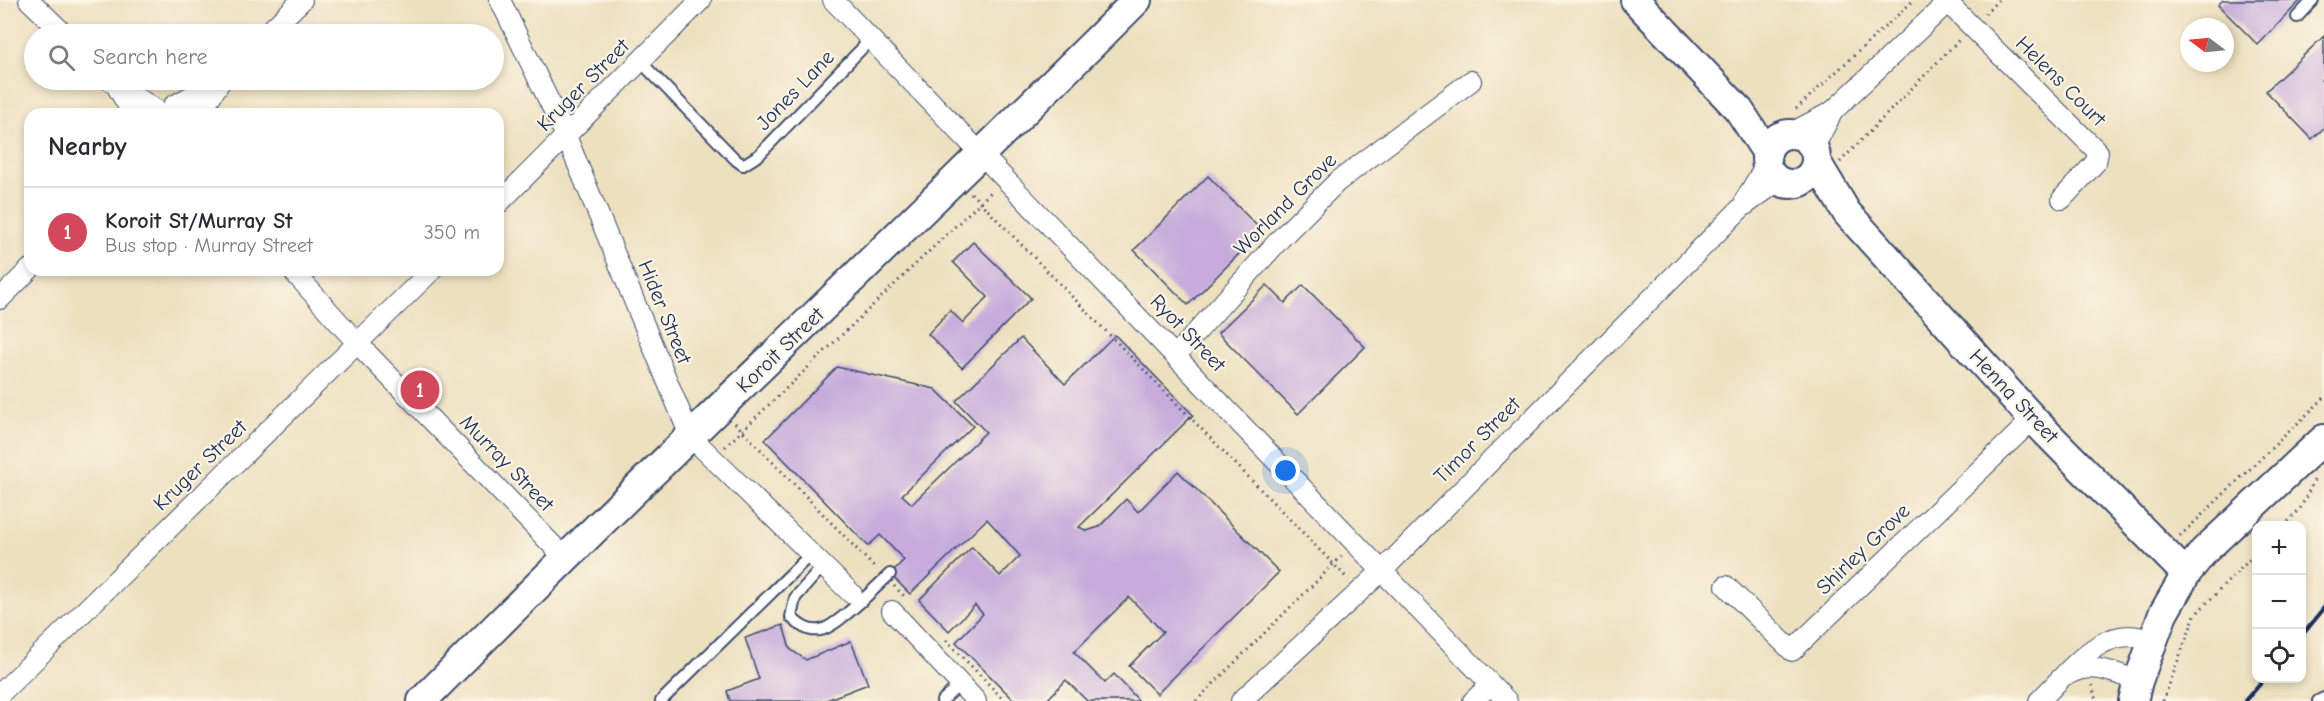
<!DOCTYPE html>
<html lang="en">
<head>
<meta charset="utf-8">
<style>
	:root { --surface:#fff; --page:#f7f7f7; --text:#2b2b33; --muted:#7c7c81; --line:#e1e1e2; --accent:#d1495b }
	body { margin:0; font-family:"Comic Neue",sans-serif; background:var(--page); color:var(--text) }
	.controls { position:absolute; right:18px; bottom:18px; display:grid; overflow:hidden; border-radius:12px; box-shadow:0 3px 9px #0003 }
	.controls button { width:54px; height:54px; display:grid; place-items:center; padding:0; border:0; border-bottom:2px solid var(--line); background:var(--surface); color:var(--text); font:30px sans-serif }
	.compass { position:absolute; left:2180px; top:18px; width:54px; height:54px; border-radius:50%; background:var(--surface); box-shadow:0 3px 9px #0003; rotate:286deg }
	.you { position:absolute; left:1286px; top:471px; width:21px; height:21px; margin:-15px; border:4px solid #fff; border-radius:50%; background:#1a73e8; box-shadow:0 0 0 9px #1a73e833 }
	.badge { display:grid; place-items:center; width:39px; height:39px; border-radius:50%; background:var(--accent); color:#fff; font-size:20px; font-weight:700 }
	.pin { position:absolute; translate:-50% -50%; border:3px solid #fff; box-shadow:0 2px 6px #0006 }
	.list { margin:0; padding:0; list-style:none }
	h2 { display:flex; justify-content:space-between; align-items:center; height:78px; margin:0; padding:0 24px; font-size:26px }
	h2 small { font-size:20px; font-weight:400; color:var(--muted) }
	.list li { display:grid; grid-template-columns:39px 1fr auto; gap:18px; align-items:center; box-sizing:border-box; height:90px; padding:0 24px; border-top:2px solid var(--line) }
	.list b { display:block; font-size:22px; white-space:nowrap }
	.list p { margin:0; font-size:20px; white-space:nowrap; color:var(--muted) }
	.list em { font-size:20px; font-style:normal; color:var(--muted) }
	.icon { flex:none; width:33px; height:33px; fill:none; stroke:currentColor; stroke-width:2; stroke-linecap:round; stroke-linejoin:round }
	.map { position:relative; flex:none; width:2324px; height:701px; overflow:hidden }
	.search { position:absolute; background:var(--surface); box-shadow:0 3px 9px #0003; left:24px; top:24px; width:480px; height:66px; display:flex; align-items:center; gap:15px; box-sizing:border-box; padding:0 21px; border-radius:33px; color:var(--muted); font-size:22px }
	.panel { position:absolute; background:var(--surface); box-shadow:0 3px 9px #0003; left:24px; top:108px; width:480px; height:168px; border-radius:18px }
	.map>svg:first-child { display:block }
	.building { fill:#c6abdb }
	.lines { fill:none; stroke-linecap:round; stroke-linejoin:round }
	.lane-casing { stroke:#3a4a6d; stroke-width:14 }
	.street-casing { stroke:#3a4a6d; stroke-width:22 }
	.secondary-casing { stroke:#3a4a6d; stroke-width:32 }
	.path { stroke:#3a4a6d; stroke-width:3; stroke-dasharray:1.5 4.5; stroke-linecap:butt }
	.lane { stroke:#fff; stroke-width:10 }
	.street { stroke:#fff; stroke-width:20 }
	.secondary { stroke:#fff; stroke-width:28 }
	.rail { stroke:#1b2f5e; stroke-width:4.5 }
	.labels { text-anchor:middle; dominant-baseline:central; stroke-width:4.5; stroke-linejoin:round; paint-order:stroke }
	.street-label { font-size:21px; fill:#1b2f5e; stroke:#fcf5e5 }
</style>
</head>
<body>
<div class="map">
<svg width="2324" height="701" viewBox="0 0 2324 701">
	<rect width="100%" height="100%" fill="#fcf5e5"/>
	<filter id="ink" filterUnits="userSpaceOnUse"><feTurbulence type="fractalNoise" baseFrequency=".0167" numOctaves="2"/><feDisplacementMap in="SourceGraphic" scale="12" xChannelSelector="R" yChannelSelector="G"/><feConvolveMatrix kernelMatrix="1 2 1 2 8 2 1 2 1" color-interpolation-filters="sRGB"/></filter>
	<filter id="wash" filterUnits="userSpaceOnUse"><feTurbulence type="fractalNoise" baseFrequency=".008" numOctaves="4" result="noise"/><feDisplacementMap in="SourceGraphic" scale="24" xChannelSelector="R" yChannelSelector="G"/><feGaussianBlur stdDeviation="1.35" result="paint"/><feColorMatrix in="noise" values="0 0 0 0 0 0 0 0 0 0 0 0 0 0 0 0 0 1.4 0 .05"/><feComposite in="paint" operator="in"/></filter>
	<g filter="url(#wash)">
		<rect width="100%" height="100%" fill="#ede0bf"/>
		<g id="blocks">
			<!-- building -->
			<g class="building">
				<polygon points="2223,0 2301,0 2258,45 2218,5"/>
				<polygon points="2324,36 2324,77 2321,80 2324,83 2324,128 2312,139 2266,91"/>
				<polygon points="1208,176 1262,231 1188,305 1134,250"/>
				<polygon points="973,242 1031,298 962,368 928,334 950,310 963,323 988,297 953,262"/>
				<polygon points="1267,285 1285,303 1303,285 1365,347 1298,414 1218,333"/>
				<polygon points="1115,335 1193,415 1079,527 1087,531 1099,527 1126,499 1138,512 1178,471 1279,572 1157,694 1129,666 1163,632 1129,597 1074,652 1105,683 1114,674 1139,701 1087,701 1066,680 1046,701 1015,701 956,642 983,614 975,605 949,631 919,600 972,547 1000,576 1020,556 987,519 910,594 890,574 904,560 880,535 868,546 765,440 837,367 935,389 973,426 902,495 912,504 986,432 956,401 1021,338 1065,384"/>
				<polygon points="783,625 790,649 806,660 851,641 868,684 824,701 730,701 727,691 759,679 745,638"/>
			</g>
		</g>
	</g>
	<g filter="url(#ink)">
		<use href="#blocks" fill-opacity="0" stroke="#3a4a6d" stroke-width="1.5"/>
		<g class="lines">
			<!-- lane casing -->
			<g class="lane-casing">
				<g id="lane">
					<polyline points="2297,17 2313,0"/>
					<polyline points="641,62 736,160 743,165 759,155 871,39"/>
					<path d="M823,566l-28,32 -4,19c8,8 17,15 29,13 16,-2 57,-44 70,-56"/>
					<polyline points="661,701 811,554"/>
					<polyline points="942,701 960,684"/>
					<polyline points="2318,701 2324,698"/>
				</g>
			</g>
			<!-- street casing -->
			<g class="street-casing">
				<g id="street">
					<polyline points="29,0 64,34"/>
					<polyline points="500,0 566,136 690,436 852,594"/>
					<polyline points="833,0 1507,701"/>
					<polyline points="1947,2 2098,152 2096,162 2062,199"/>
					<polyline points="267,34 302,0"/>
					<polyline points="110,80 156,110"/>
					<polyline points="117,87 133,114"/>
					<polyline points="173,106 221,80"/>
					<polyline points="199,114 220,82"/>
					<polyline points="1791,133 1833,111 1950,0"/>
					<polyline points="1814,147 1833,111"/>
					<polyline points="1745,200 1766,165"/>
					<polyline points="498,204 701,0"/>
					<polyline points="292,270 358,344 564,557"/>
					<polyline points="0,299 30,269"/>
					<polyline points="1176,355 1281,238 1337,182 1471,81"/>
					<polyline points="1726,586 1792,651 2033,419"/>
					<polyline points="892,611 976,701"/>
					<path d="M2069,674c23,-13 46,-1 69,7"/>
					<polyline points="0,694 432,270"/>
					<polyline points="1241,701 1383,570 1741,208 1778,181"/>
					<polyline points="1473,701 1490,685"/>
					<path d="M2039,701c30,-29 67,-83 113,-59"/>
				</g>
			</g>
			<!-- secondary casing -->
			<g class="secondary-casing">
				<g id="secondary">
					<polyline points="1635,0 1739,110 1767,153"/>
					<circle cx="1791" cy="159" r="25"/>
					<polyline points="1817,163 1847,213 2033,419 2186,574"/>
					<path d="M422,701c235,-238 479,-465 715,-701"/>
					<polyline points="2133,701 2138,681 2163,614 2186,574 2204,551 2324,439"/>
				</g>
			</g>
			<!-- path -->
			<g class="path">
				<polyline points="1985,14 1998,0"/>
				<polyline points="1796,109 1914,0"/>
				<polyline points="1840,162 1959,40"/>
				<polyline points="971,193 1348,579"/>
				<polyline points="735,423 876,569"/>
				<polyline points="725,447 993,190"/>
				<polyline points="2284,526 2300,509 2314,480"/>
				<polyline points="2180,536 2324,398"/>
				<polyline points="894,586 904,596"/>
				<polyline points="946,640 1005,701"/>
				<polyline points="2092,685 2096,701"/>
				<polyline points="1196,701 1344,554"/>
				<polyline points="2163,701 2195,615 2256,553"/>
			</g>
			<!-- lane -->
			<use href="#lane" class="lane"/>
			<!-- street -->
			<use href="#street" class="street"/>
			<!-- secondary -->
			<use href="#secondary" class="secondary"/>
			<!-- rail -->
			<g class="rail">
				<polyline points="2302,635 2324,608"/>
				<polyline points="2245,701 2265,678"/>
			</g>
		</g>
	</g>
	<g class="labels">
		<!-- street labels -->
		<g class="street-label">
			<text transform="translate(2061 81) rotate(45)">Helens Court</text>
			<text transform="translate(583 85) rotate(-45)">Kruger Street</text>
			<text transform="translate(795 90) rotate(-46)">Jones Lane</text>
			<text transform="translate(1285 204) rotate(-45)">Worland Grove</text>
			<text transform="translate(665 312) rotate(68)">Hider Street</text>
			<text transform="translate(1188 333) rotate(46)">Ryot Street</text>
			<text transform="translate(780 350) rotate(-44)">Koroit Street</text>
			<text transform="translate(2014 396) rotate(47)">Henna Street</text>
			<text transform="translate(1477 440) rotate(-45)">Timor Street</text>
			<text transform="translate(507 463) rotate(46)">Murray Street</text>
			<text transform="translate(200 465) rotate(-44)">Kruger Street</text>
			<text transform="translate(1863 549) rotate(-44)">Shirley Grove</text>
		</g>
	</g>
</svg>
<div class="controls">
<button>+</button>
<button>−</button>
<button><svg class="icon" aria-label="locate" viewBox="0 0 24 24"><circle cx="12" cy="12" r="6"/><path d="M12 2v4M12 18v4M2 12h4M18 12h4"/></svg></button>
</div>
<svg class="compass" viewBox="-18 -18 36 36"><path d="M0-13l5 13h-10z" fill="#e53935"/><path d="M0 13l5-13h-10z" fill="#7c7c81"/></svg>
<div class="you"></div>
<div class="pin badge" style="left:420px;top:390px">1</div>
<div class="search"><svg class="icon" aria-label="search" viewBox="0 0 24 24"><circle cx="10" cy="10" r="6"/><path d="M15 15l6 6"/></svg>Search here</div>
<section class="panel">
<h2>Nearby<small></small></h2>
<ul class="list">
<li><span class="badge">1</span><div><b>Koroit St/Murray St</b><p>Bus stop · Murray Street</p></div><em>350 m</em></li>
</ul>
</section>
</div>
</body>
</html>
